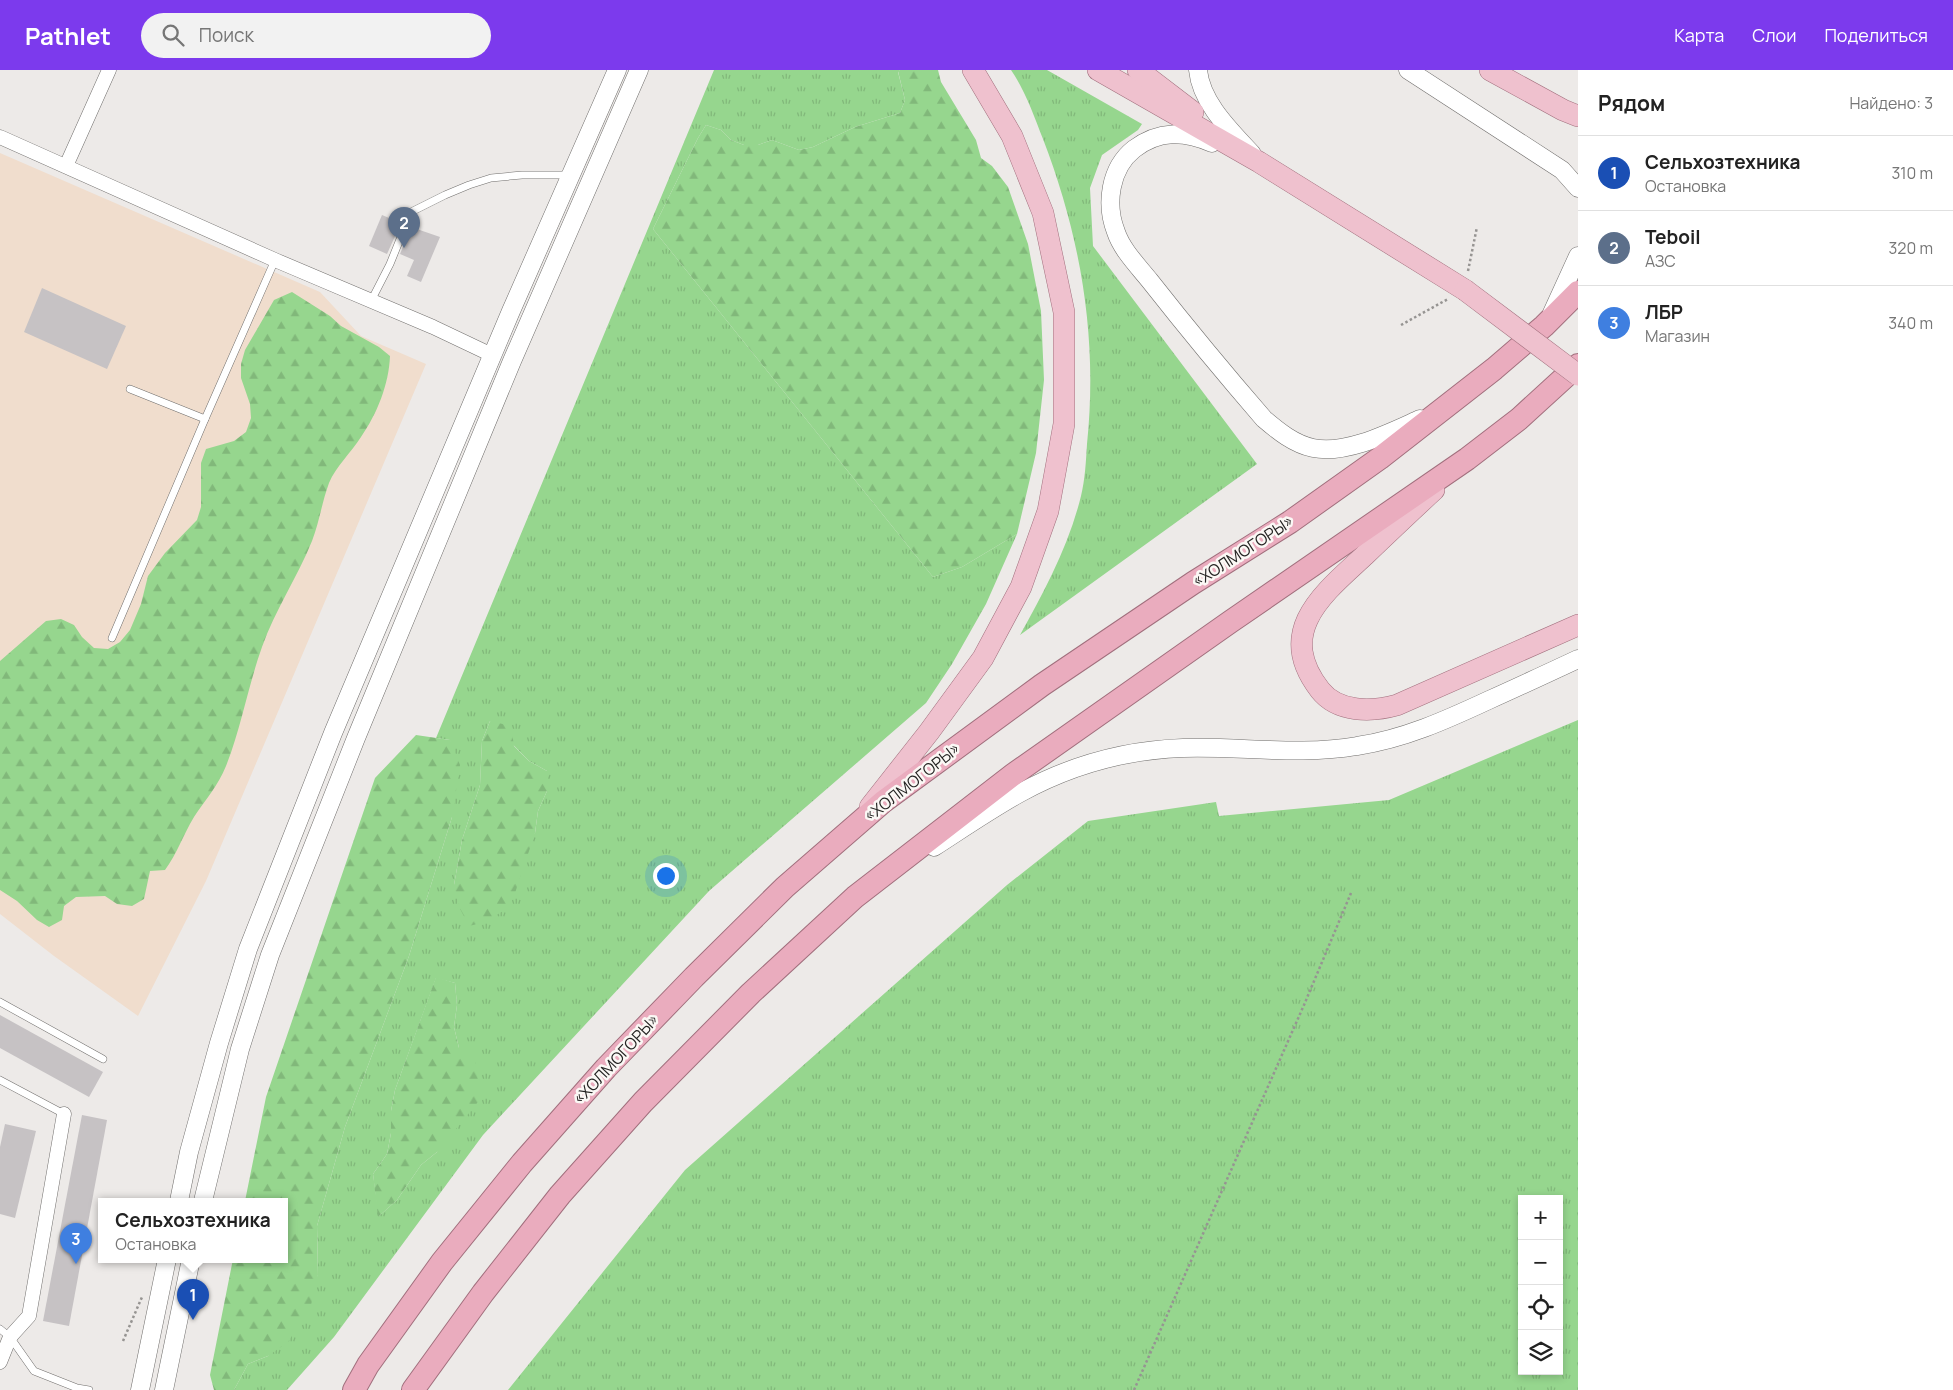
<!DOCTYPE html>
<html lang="ru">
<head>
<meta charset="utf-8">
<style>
	:root { --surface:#fff; --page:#f2f2f2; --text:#222; --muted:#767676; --line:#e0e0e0; --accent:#7c3aed }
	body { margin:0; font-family:Manrope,sans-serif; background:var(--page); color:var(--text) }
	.controls { position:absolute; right:15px; bottom:15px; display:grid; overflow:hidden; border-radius:0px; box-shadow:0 2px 8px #0003 }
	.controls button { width:45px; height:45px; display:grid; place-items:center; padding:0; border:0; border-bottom:1px solid var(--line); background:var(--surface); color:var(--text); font:25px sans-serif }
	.you { position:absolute; left:665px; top:805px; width:18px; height:18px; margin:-12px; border:4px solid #fff; border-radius:50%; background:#1a73e8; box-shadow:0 0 0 8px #1a73e833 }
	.badge { display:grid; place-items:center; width:32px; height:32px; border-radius:50%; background:var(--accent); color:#fff; font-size:16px; font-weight:700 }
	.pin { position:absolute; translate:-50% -41px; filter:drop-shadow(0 1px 2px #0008) }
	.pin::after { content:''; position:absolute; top:26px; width:18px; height:15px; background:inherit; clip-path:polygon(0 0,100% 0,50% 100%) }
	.popup { position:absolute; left:98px; top:1128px; width:190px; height:65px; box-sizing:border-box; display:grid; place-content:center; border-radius:0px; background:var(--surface); filter:drop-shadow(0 1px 4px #0005); font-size:16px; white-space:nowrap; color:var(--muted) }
	.popup b { font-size:19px; color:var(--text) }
	.popup::after { content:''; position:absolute; left:50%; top:100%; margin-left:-10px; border:10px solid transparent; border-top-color:var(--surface) }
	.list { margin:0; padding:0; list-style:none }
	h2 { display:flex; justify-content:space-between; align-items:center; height:65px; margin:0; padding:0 20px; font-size:21px }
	h2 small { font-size:16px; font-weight:400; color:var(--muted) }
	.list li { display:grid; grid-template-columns:32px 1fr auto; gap:15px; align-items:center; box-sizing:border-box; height:75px; padding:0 20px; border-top:1px solid var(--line) }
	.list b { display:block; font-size:19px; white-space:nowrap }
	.list p { margin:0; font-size:16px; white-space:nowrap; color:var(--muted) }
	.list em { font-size:16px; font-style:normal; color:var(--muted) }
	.icon { flex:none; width:28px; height:28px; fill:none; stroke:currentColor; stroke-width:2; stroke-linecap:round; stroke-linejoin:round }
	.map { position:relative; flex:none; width:1578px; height:1320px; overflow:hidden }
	header { display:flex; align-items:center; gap:30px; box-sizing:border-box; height:70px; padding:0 25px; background:var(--accent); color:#fff }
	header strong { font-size:24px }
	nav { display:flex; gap:28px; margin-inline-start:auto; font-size:18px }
	.search { width:350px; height:45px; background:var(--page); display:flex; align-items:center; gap:12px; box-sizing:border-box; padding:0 18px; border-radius:28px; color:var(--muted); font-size:19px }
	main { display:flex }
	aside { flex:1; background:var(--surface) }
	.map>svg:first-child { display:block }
	.education { fill:#f0ddcd }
	.grass { fill:url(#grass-tufts); fill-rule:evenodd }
	.forest { fill:url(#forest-firs) }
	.building { fill:#c6c2c4 }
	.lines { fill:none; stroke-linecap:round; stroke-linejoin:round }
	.service-casing { stroke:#716f6d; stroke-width:8 }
	.minor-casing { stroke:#716f6d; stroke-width:15 }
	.tertiary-casing { stroke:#716f6d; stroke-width:19 }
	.primary-casing { stroke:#a16f7d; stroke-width:22 }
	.trunk-casing { stroke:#a16f7d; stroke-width:24 }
	.path { stroke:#969492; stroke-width:2.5; stroke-dasharray:2.5 2.5; stroke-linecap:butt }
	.service { stroke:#fff; stroke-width:7 }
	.minor { stroke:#fff; stroke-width:14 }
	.tertiary { stroke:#fff; stroke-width:18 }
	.primary { stroke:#efc1ce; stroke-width:21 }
	.trunk { stroke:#eaacbe; stroke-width:22 }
	.primary-bridge-casing { stroke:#a16f7d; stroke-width:22; stroke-linecap:butt }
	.primary-bridge { stroke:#efc1ce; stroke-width:21 }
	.labels { text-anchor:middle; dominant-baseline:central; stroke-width:5; stroke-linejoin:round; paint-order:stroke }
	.street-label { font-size:16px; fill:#252423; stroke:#fbf8f5 }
</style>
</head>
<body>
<header>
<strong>Pathlet</strong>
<div class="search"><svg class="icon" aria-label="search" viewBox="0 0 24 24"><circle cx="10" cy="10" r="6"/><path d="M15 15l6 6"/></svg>Поиск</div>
<nav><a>Карта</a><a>Слои</a><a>Поделиться</a></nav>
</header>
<main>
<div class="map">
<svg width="1578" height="1320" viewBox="0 0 1578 1320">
	<defs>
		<pattern id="grass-tufts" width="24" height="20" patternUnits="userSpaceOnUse" patternTransform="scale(1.25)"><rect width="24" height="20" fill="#96d68e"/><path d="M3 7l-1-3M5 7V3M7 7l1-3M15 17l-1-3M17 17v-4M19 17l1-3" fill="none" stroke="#81b87a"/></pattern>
		<pattern id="forest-firs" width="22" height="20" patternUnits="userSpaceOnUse" patternTransform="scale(1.25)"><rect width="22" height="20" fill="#96d68e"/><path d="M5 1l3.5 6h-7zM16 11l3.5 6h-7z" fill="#81b87a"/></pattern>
	</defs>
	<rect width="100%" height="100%" fill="#edeae8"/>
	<!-- education -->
	<polygon class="education" points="0,83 320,222 361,266 426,294 206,811 138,946 54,886 0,844"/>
	<!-- grass -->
	<g class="grass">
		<path d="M714,0h186l-2,2 7,28 -5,13 -45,14 -42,20 -14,3 -27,-10 -14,5h-14l-13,-5 -10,-10 -15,-5 -8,13 -45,91 280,348 29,-10 55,-33 -31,70 -34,60 -26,39 -217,188 -226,244 -149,202 -47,53h-53l14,-26 20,-8 50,-81 -1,-49 28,-99 64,-171 43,-139 -2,-77 -14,-2zM490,651l39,40 18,10v20l-9,20 -3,22 -81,52 8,-45 18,-55 2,-44zM436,908l19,5 2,22 -3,22 5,21 -22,104 -16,13 -24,35 -18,16 -6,-42 14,-20 4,-21v-22l4,-21z"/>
		<path d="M1011,0h36l95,54 -4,6 -36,25 -12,33 3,58 164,218 -237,171c24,-43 49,-90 61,-139 4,-16 5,-35 6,-52 11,-106 -6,-206 -44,-305 -9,-23 -18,-49 -32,-69z"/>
		<path d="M1578,650v670h-1070l177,-220 322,-285 81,-64 128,-19 3,14 170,-16zM1522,1129h37v172h-37z"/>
	</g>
	<!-- forest -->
	<g class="forest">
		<polygon points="900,0 938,0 941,12 976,70 981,88 992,96 1008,117 1028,174 1041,241 1044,310 1036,383 1017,464 962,497 933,507 653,159 698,68 706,55 721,60 731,70 744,75 758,75 772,70 799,80 813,77 855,57 900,43 905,30 898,1"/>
		<path d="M292,222l38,24 11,10 38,21 11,9c-1,28 -13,58 -29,81 -10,16 -25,29 -32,46 -7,19 -10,40 -17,58 -15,37 -37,69 -50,106 -14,39 -21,81 -36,119 -8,20 -21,34 -32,51 -11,18 -17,37 -29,53l-15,1 -6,28 -12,7 -15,-2 -12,-8 -29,1 -12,9 -2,14 -13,7 -12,-7 -20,-19 -17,-11v-229l46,-40 15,-2 13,6 8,12 12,11 14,1 12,-7 10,-12 11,-26 7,-28 17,-23 32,-33 4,-13v-44l5,-14 28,-8 12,-9 5,-14 -1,-14 -9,-26v-14l4,-14 29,-50z"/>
		<polygon points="490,651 511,656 514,676 529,691 547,701 547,721 538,741 535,763 515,823 503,841 485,852 469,856 459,837 454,815 462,770 480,715 482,671"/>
		<polygon points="416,665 450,670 460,695 452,747 409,886 345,1057 317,1156 318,1205 311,1235 288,1272 268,1286 248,1294 234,1320 214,1320 210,1305 233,1189 284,1189 284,1131 245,1131 266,1027 375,708"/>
		<polygon points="436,907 455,913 457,935 454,957 459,978 475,989 478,1010 478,1032 437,1082 421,1095 397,1130 378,1147 373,1104 387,1084 391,1063 391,1041 395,1020"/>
	</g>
	<!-- building -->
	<g class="building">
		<polygon points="382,145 401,153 387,184 369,176"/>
		<polygon points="411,157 440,167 421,212 407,206 414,190 400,184"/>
		<polygon points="42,218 126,256 107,299 24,262"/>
		<polygon points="0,945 103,1002 89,1027 0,978"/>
		<polygon points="82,1045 107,1050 69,1256 43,1251"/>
		<polygon points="5,1054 36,1061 15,1148 0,1144 0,1077"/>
	</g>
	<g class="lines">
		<!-- service casing -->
		<g class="service-casing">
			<g id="service">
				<polyline points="371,231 390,194 411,142 445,125 469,115 491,108 522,105 570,105"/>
				<polyline points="130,319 205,349"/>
				<polyline points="112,568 205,349 275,190"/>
				<polyline points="0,932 103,989"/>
				<polyline points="0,1010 64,1044"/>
				<polyline points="0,1259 10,1267 34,1301 77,1318 89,1320"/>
			</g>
		</g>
		<!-- minor casing -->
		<g class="minor-casing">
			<g id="minor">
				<polyline points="0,67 275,190 433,257 492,285"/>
				<polyline points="66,96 109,0"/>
				<polyline points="0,1292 10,1267 29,1246 64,1044"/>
			</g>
		</g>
		<!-- tertiary casing -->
		<g class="tertiary-casing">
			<g id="tertiary">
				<path d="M1198,0c3,33 33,61 54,84"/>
				<polyline points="1408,0 1562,100 1578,118"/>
				<path d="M1212,73c-28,-12 -53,-13 -78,6 -24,19 -29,55 -18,83 6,18 22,34 34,49 37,47 75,93 114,138 14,12 30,25 49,29 33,7 78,-16 107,-29"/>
				<polyline points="1552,243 1578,186"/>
				<path d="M934,777c28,-18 57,-38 86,-54 51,-28 105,-43 163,-45 58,-2 117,8 174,-2 47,-7 89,-26 132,-46 29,-13 59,-27 89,-41"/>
				<polyline points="179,1131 189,1082 219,973 248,879 333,663 511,241 617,0"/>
				<polyline points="203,1131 240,979 270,885 356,668 512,291 639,0"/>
				<polyline points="140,1320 167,1189"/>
				<polyline points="164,1320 191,1189"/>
			</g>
		</g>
		<!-- primary casing -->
		<g class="primary-casing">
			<g id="primary">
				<polyline points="1098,0 1259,92 1465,220"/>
				<polyline points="1138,0 1193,42"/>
				<polyline points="1490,0 1563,40 1578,46"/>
				<path d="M1434,420c-23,21 -46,43 -69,65 -41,38 -91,76 -45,135 18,23 52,22 77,15l181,-80"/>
				<polyline points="870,737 929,662 983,588 1021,517 1048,441 1064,354 1064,242 1043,143 1012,66 973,0"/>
			</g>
		</g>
		<!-- trunk casing -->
		<g class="trunk-casing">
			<g id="trunk">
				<polyline points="354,1320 368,1295 442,1192 522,1093 606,998 694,907 785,817 884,731 1042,615 1193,513 1290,452 1380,388 1494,299 1544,256 1578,222"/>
				<polyline points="413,1320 483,1223 560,1125 643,1032 751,923 855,827 1014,704 1230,552 1467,389 1519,349 1578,295"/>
			</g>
		</g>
		<!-- path -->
		<g class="path">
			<polyline points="1468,201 1477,157"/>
			<polyline points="1401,255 1448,229"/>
			<polyline points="123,1271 142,1227"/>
			<polyline points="1134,1320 1304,935 1351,823"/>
		</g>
		<!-- service -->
		<use href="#service" class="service"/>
		<!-- minor -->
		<use href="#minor" class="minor"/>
		<!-- tertiary -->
		<use href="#tertiary" class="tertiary"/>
		<!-- primary -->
		<use href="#primary" class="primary"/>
		<!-- trunk -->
		<use href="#trunk" class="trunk"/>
		<!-- primary-bridge casing -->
		<g class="primary-bridge-casing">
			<polyline id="primary-bridge" points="1465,220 1578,305"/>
		</g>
		<!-- primary-bridge -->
		<use href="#primary-bridge" class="primary-bridge"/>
	</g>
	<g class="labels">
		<!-- street labels -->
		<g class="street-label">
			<text transform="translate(1243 481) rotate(-33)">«ХОЛМОГОРЫ»</text>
			<text transform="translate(912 712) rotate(-38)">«ХОЛМОГОРЫ»</text>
			<text transform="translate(616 989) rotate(-47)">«ХОЛМОГОРЫ»</text>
		</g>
	</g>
</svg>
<div class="controls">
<button>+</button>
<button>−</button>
<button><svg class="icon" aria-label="locate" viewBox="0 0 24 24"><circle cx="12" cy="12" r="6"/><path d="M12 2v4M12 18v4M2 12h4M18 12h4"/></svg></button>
<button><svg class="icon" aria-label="layers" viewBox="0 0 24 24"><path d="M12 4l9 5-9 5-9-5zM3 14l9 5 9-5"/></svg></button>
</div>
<div class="you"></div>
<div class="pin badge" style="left:193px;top:1250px;background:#1a4fb4">1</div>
<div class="popup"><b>Сельхозтехника</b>Остановка</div>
<div class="pin badge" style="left:404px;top:178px;background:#5c6f8a">2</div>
<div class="pin badge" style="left:76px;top:1194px;background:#3f7fe0">3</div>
</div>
<aside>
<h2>Рядом<small>Найдено: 3</small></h2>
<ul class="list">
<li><span class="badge" style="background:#1a4fb4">1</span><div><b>Сельхозтехника</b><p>Остановка</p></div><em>310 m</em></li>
<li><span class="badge" style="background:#5c6f8a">2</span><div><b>Teboil</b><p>АЗС</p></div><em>320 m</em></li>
<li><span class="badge" style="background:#3f7fe0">3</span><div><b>ЛБР</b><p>Магазин</p></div><em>340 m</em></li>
</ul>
</aside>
</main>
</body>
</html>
